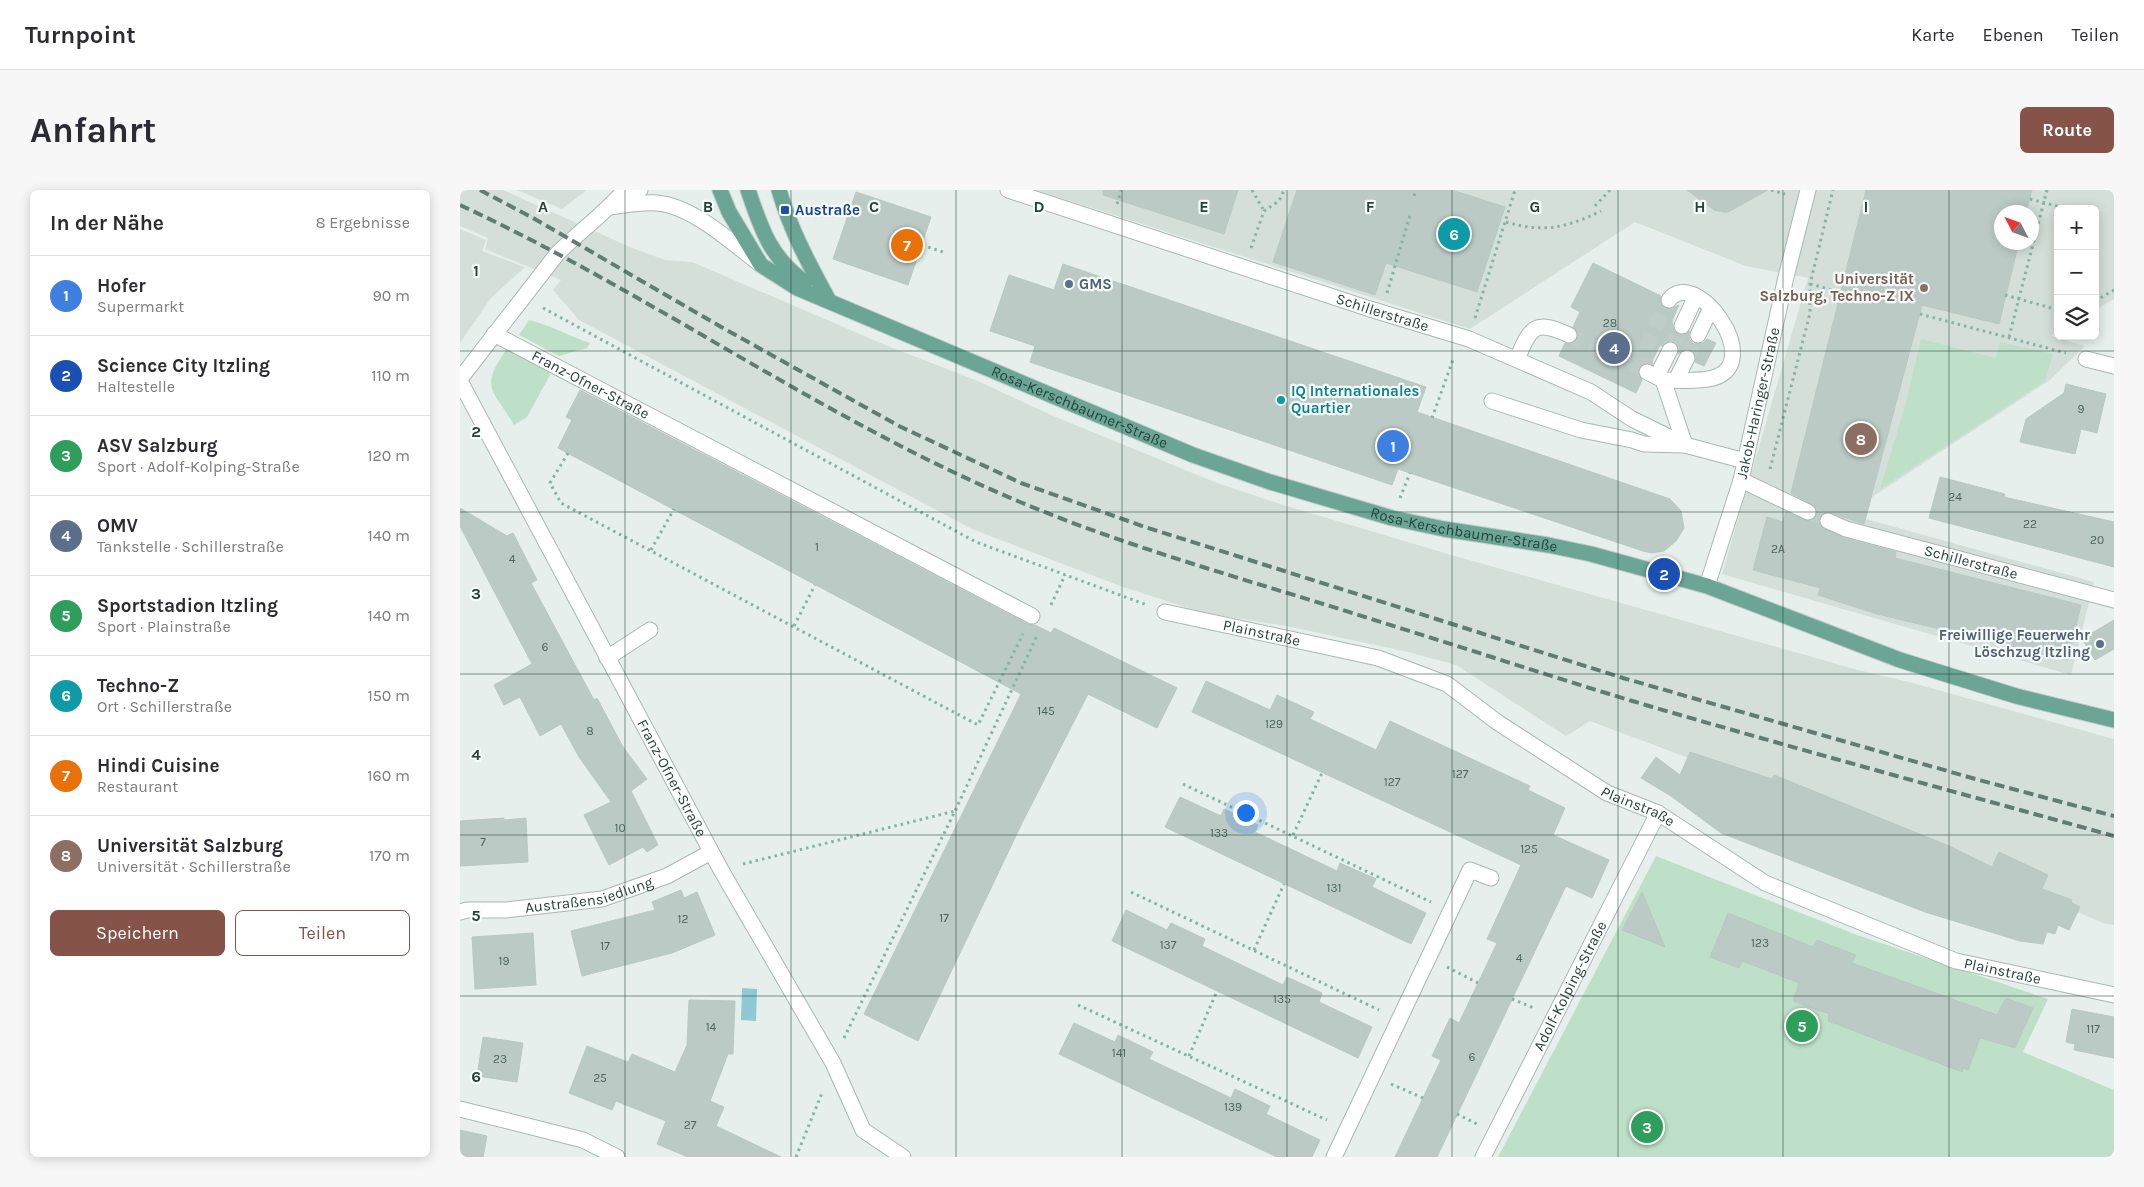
<!DOCTYPE html>
<html lang="de">
<head>
<meta charset="utf-8">
<style>
	:root { --surface:#fff; --page:#f7f7f7; --text:#2b2b33; --muted:#7c7c81; --line:#e1e1e2; --accent:#855347 }
	body { margin:0; font-family:Karla,sans-serif; background:var(--page); color:var(--text) }
	.controls { position:absolute; right:15px; top:15px; display:grid; overflow:hidden; border-radius:8px; box-shadow:0 2px 12px #0003 }
	.controls button { width:45px; height:45px; display:grid; place-items:center; padding:0; border:0; border-bottom:1px solid var(--line); background:var(--surface); color:var(--text); font:25px sans-serif }
	.compass { position:absolute; left:1534px; top:15px; width:45px; height:45px; border-radius:50%; background:var(--surface); box-shadow:0 2px 12px #0003; rotate:311deg }
	.you { position:absolute; left:785px; top:622px; width:18px; height:18px; margin:-12px; border:4px solid #fff; border-radius:50%; background:#1a73e8; box-shadow:0 0 0 8px #1a73e833 }
	.badge { display:grid; place-items:center; width:32px; height:32px; border-radius:50%; background:var(--accent); color:#fff; font-size:16px; font-weight:700 }
	.pin { position:absolute; translate:-50% -50%; border:2px solid #fff; box-shadow:0 1px 5px #0006 }
	.list { margin:0; padding:0; list-style:none }
	h2 { display:flex; justify-content:space-between; align-items:center; height:65px; margin:0; padding:0 20px; font-size:21px }
	h2 small { font-size:16px; font-weight:400; color:var(--muted) }
	.list li { display:grid; grid-template-columns:32px 1fr auto; gap:15px; align-items:center; box-sizing:border-box; height:80px; padding:0 20px; border-top:1px solid var(--line) }
	.list b { display:block; font-size:19px; white-space:nowrap }
	.list p { margin:0; font-size:16px; white-space:nowrap; color:var(--muted) }
	.list em { font-size:16px; font-style:normal; color:var(--muted) }
	.actions { display:flex; gap:10px; padding:15px 20px }
	.actions a { flex:1; padding:11px 0; border:1px solid var(--accent); border-radius:8px; text-align:center; font-size:18px; color:var(--accent) }
	.actions .main { background:var(--accent); color:#fff }
	.icon { flex:none; width:28px; height:28px; fill:none; stroke:currentColor; stroke-width:2; stroke-linecap:round; stroke-linejoin:round }
	.map { position:relative; flex:none; width:1654px; height:967px; overflow:hidden; border-radius:8px }
	header { display:flex; align-items:center; gap:30px; box-sizing:border-box; height:70px; padding:0 25px; background:var(--surface); border-bottom:1px solid var(--line) }
	header strong { font-size:24px }
	nav { display:flex; gap:28px; margin-inline-start:auto; font-size:18px }
	.intro { display:flex; align-items:center; justify-content:space-between; box-sizing:border-box; height:120px; padding:0 30px }
	h1 { margin:0; font-size:35px }
	.button { padding:12px 22px; border-radius:8px; background:var(--accent); color:#fff; font-size:18px; font-weight:700 }
	main { display:flex; gap:30px; padding:0 30px }
	aside { flex:1; background:var(--surface); border-radius:8px; box-shadow:0 2px 12px #0003 }
	.map>svg:first-child { display:block }
	.built { fill:#d4dfda; fill-rule:evenodd }
	.green { fill:#bfe0c8 }
	.water { fill:#8ec9d4 }
	.building { fill:#bbcac4; stroke:#b8c9c2 }
	.lines { fill:none; stroke-linecap:round; stroke-linejoin:round }
	.minor-tunnel { stroke:#bfccc8; stroke-width:15; stroke-dasharray:15 8; stroke-linecap:butt }
	.minor-casing { stroke:#a8b8b2; stroke-width:17 }
	.major-casing { stroke:#c2cac8; stroke-width:17 }
	.path { stroke:#86b3a5; stroke-width:3; stroke-dasharray:2.5 4; stroke-linecap:butt }
	.minor { stroke:#fff; stroke-width:15 }
	.major { stroke:#6aa596; stroke-width:15 }
	.rail { stroke:#5f7d75; stroke-width:4; stroke-dasharray:10 5; stroke-linecap:butt }
	.grid { fill:none; stroke:#24423a; stroke-width:1; stroke-opacity:0.55 }
	.transit-dot { fill:#1a4fb4; stroke:#f7fbf9; stroke-width:2 }
	.service-dot { fill:#5c6f8a; stroke:#f7fbf9; stroke-width:2 }
	.education-dot { fill:#8d6e63; stroke:#f7fbf9; stroke-width:2 }
	.culture-dot { fill:#0f9aa8; stroke:#f7fbf9; stroke-width:2 }
	.labels { text-anchor:middle; dominant-baseline:central; stroke-width:4.5; stroke-linejoin:round; paint-order:stroke }
	.number-label { font-size:12px; fill:#4a645c }
	.transit-label { font-size:15px; font-weight:bold; fill:#164399; stroke:#f7fbf9; text-anchor:start }
	.education-label { font-size:15px; font-weight:bold; fill:#785e54; stroke:#f7fbf9; text-anchor:end }
	.service-label { font-size:15px; font-weight:bold; fill:#4e5e75; stroke:#f7fbf9; text-anchor:start }
	.street-label { font-size:15px; fill:#24423a; stroke:#f7fbf9 }
	.culture-label { font-size:15px; font-weight:bold; fill:#0d838f; stroke:#f7fbf9; text-anchor:start }
	.grid-label { font-size:16px; text-anchor:middle; font-weight:bold; fill:#24423a; stroke:#f7fbf9; stroke-width:4.5; stroke-linejoin:round; paint-order:stroke }
</style>
</head>
<body>
<header>
<strong>Turnpoint</strong>
<nav><a>Karte</a><a>Ebenen</a><a>Teilen</a></nav>
</header>
<div class="intro"><h1>Anfahrt</h1><a class="button">Route</a></div>
<main>
<aside>
<h2>In der Nähe<small>8 Ergebnisse</small></h2>
<ul class="list">
<li><span class="badge" style="background:#3f7fe0">1</span><div><b>Hofer</b><p>Supermarkt</p></div><em>90 m</em></li>
<li><span class="badge" style="background:#1a4fb4">2</span><div><b>Science City Itzling</b><p>Haltestelle</p></div><em>110 m</em></li>
<li><span class="badge" style="background:#2e9e5b">3</span><div><b>ASV Salzburg</b><p>Sport · Adolf-Kolping-Straße</p></div><em>120 m</em></li>
<li><span class="badge" style="background:#5c6f8a">4</span><div><b>OMV</b><p>Tankstelle · Schillerstraße</p></div><em>140 m</em></li>
<li><span class="badge" style="background:#2e9e5b">5</span><div><b>Sportstadion Itzling</b><p>Sport · Plainstraße</p></div><em>140 m</em></li>
<li><span class="badge" style="background:#0f9aa8">6</span><div><b>Techno-Z</b><p>Ort · Schillerstraße</p></div><em>150 m</em></li>
<li><span class="badge" style="background:#e8710a">7</span><div><b>Hindi Cuisine</b><p>Restaurant</p></div><em>160 m</em></li>
<li><span class="badge" style="background:#8d6e63">8</span><div><b>Universität Salzburg</b><p>Universität · Schillerstraße</p></div><em>170 m</em></li>
</ul>
<div class="actions"><a class="main">Speichern</a><a>Teilen</a></div>
</aside>
<div class="map">
<svg width="1654" height="967" viewBox="0 0 1654 967">
	<rect width="100%" height="100%" fill="#e6efeb"/>
	<!-- built -->
	<g class="built">
		<polygon points="0,0 43,0 170,57 205,70 232,72 430,157 518,191 591,225 757,293 823,315 988,364 1398,480 1449,492 1654,549 1654,735 1643,733 1484,664 1130,531 1106,546 996,475 948,462 826,436 744,423 663,397 512,339 119,130 93,100 101,90 25,59 28,48 0,36"/>
		<polygon points="57,0 127,0 102,19"/>
		<path d="M576,0h1078v109l-19,11v-101h-37v123l-7,4 34,10 -35,34 -178,117 -6,22 228,63 -23,93 -349,-101 86,-296 -62,-12 -111,-44 -165,107zM1542,22h30v30h-30z"/>
		<polygon points="0,39 26,50 22,61 65,77 31,108 0,153"/>
	</g>
	<!-- green -->
	<g class="green">
		<path d="M69,130c22,5 40,16 61,23l-3,5 -28,8 -40,-21z"/>
		<polygon points="1461,149 1536,168 1540,152 1593,164 1585,191 1420,299 1447,209"/>
		<path d="M47,159l42,23 1,3 -23,42 -13,8c-20,-35 -36,-36 -7,-76z"/>
		<polygon points="1196,666 1397,745 1588,809 1563,862 1654,900 1654,967 1038,967"/>
	</g>
	<!-- water -->
	<polygon class="water" points="282,798 297,799 296,831 281,830"/>
	<!-- building -->
	<g class="building">
		<polygon points="643,0 778,0 764,44 643,5"/>
		<polygon points="837,0 992,0 1045,17 1017,102 926,73 915,105 813,72"/>
		<polygon points="1227,0 1308,0 1268,22 1263,22 1254,20"/>
		<polygon points="1406,0 1572,0 1566,22 1542,22 1542,52 1559,52 1539,134 1462,115 1404,334 1368,322 1360,327 1360,336 1384,348 1436,362 1435,368 1621,415 1608,470 1417,424 1358,405 1360,398 1293,380 1307,327 1323,332 1326,322 1348,331 1357,326 1355,316 1331,303"/>
		<polygon points="396,2 471,27 448,95 373,69"/>
		<polygon points="1133,73 1201,106 1201,115 1205,118 1210,119 1219,115 1212,131 1215,142 1222,145 1229,141 1230,150 1234,154 1243,153 1247,149 1256,153 1244,176 1235,172 1236,167 1232,160 1226,159 1218,164 1218,154 1214,151 1205,152 1202,156 1200,155 1191,173 1182,174 1179,177 1178,183 1182,190 1176,203 1099,166 1105,153 1114,153 1118,148 1118,143 1113,137 1120,122 1111,117"/>
		<polygon points="603,74 966,197 957,222 1210,309 1221,321 1224,338 1216,351 1204,361 1192,363 1183,361 938,279 932,295 570,172 575,156 530,141 549,85 594,100"/>
		<polygon points="1606,194 1646,204 1637,243 1621,239 1615,264 1560,252 1566,229 1604,203"/>
		<polygon points="120,200 568,434 575,435 591,443 594,438 717,498 697,538 628,504 563,631 458,851 404,824 561,504 98,258 112,230 106,227"/>
		<polygon points="1480,287 1545,304 1544,307 1654,332 1654,377 1469,328"/>
		<polygon points="0,318 47,346 53,343 77,390 71,393 134,510 137,508 163,557 187,589 171,601 198,655 187,662 183,657 149,675 124,625 151,612 119,567 101,534 80,546 60,507 44,515 34,495 72,474 0,336"/>
		<polygon points="1654,430 1654,459 1635,470 1622,449"/>
		<polygon points="746,491 810,520 817,505 854,522 850,529 916,560 930,531 1070,596 1068,600 1105,618 1093,645 1149,670 1132,708 1106,696 977,967 935,967 981,870 972,866 990,828 999,833 1037,753 1027,749 1061,675 732,522"/>
		<polygon points="1230,562 1312,589 1314,585 1489,656 1532,677 1539,662 1588,685 1582,699 1612,710 1611,712 1620,717 1609,740 1598,735 1595,744 1587,742 1583,754 1560,751 1465,722 1261,643 1211,606 1181,588 1196,567 1220,585"/>
		<polygon points="720,607 761,626 764,619 798,635 795,642 877,681 880,673 916,689 912,697 966,723 951,754 705,637"/>
		<polygon points="44,628 44,630 66,628 68,672 0,676 0,631"/>
		<polygon points="221,700 224,708 237,702 255,745 212,763 122,786 111,741 195,720 192,712"/>
		<polygon points="1182,702 1205,757 1162,740"/>
		<polygon points="666,720 707,740 711,733 745,749 742,756 823,795 827,787 862,803 859,812 912,837 898,868 652,751"/>
		<polygon points="1268,723 1353,757 1357,750 1396,765 1392,773 1537,825 1546,808 1573,818 1555,858 1520,848 1508,880 1503,878 1502,882 1368,831 1369,824 1333,811 1339,793 1282,771 1279,778 1250,767"/>
		<polygon points="73,743 76,795 15,799 12,747"/>
		<polygon points="229,810 275,811 273,864 268,864 250,911 264,917 256,936 321,967 228,967 197,954 206,931 156,911 152,920 109,903 127,856 168,872 172,864 215,882 227,855"/>
		<polygon points="1612,819 1654,827 1654,868 1614,860 1615,854 1606,852"/>
		<polygon points="614,833 655,852 658,845 693,862 689,869 771,908 775,899 810,916 806,924 860,950 852,967 817,967 599,864"/>
		<polygon points="23,847 63,853 57,892 17,886"/>
		<polygon points="0,940 27,946 23,967 0,967"/>
	</g>
	<g class="lines">
		<!-- minor-tunnel -->
		<g class="minor-tunnel">
			<polyline points="1109,145 1187,182"/>
			<polyline points="1210,160 1222,136"/>
			<polyline points="1227,168 1238,145"/>
			<path d="M1187,182c-7,-26 11,-50 22,-72"/>
			<polyline points="1348,322 1368,331"/>
		</g>
		<!-- minor casing -->
		<g class="minor-casing">
			<g id="minor">
				<path id="s1" d="M548,0l362,119 99,30 122,53 41,27 53,26 60,16"/>
				<polyline points="158,13 180,0"/>
				<path d="M150,17c15,-2 31,-5 47,-4 36,3 75,40 103,61"/>
				<polyline points="1222,136 1236,106"/>
				<path id="s2" d="M34,144l538,282"/>
				<polyline points="1238,145 1251,118"/>
				<path d="M1057,169c14,-32 17,-40 52,-24"/>
				<polyline points="1626,169 1654,176"/>
				<polyline points="1197,186 1210,160"/>
				<path d="M0,189l97,-125c22,-22 47,-40 68,-64"/>
				<path d="M1203,190c17,0 34,2 50,-2 54,-15 -18,-113 -44,-78"/>
				<polyline points="1216,190 1227,168"/>
				<path id="s3" d="M0,191l261,489 112,193 30,67 40,27"/>
				<polyline points="1032,211 1121,240 1172,250 1184,254 1225,255 1203,190 1187,182"/>
				<polyline points="1281,290 1348,322"/>
				<path id="s4" d="M1368,331l18,8 268,71"/>
				<path id="s5" d="M1247,396l34,-106 45,-203 22,-87"/>
				<path id="s6" d="M705,422l213,46 69,26 50,38 110,71 51,20 107,70 191,78 158,34"/>
				<polyline points="147,468 190,440"/>
				<path id="s7" d="M0,722l7,-2h39l96,-11 65,-23 44,-24"/>
				<polyline points="0,919 123,950 157,967"/>
				<polyline points="874,967 1010,680 1031,688"/>
				<path id="s8" d="M1023,967l175,-344"/>
			</g>
		</g>
		<!-- major casing -->
		<g class="major-casing">
			<g id="major">
				<path id="s9" d="M260,0l9,22 32,53 36,23 396,167 77,27 122,36 52,11 104,16 43,9 116,32 193,74 116,36 98,24"/>
				<path d="M288,0c13,38 22,68 57,92"/>
				<path d="M319,0c11,39 30,74 49,109"/>
			</g>
		</g>
		<!-- path -->
		<g class="path">
			<polyline points="792,0 804,21"/>
			<polyline points="1311,0 1325,4"/>
			<polyline points="954,6 956,0"/>
			<polyline points="1570,9 1608,19"/>
			<polyline points="657,14 661,0"/>
			<polyline points="1135,16 1150,0"/>
			<path d="M1046,32c38,11 60,6 95,-11"/>
			<polyline points="462,55 483,62"/>
			<polyline points="791,58 804,21 819,11 824,0"/>
			<polyline points="1350,94 1380,102"/>
			<polyline points="927,103 951,22"/>
			<polyline points="1545,105 1598,120"/>
			<polyline points="1635,111 1654,100"/>
			<polyline points="83,118 516,352 687,415"/>
			<polyline points="1460,124 1606,163"/>
			<polyline points="1015,128 1055,0"/>
			<polyline points="1549,147 1587,0"/>
			<polyline points="972,228 994,167"/>
			<polyline points="108,263 90,293 101,313 518,535 563,444"/>
			<polyline points="1310,279 1350,123 1350,94 1373,0"/>
			<polyline points="940,308 950,283"/>
			<polyline points="191,360 214,319"/>
			<polyline points="591,415 605,385"/>
			<polyline points="334,436 355,395"/>
			<polyline points="723,594 971,712"/>
			<polyline points="833,645 862,583"/>
			<polyline points="283,674 495,621"/>
			<polyline points="671,702 919,820"/>
			<polyline points="794,760 824,694"/>
			<polyline points="987,777 1018,793"/>
			<polyline points="1052,809 1074,818"/>
			<polyline points="618,815 867,930"/>
			<polyline points="384,848 495,621 577,446"/>
			<polyline points="729,866 757,801"/>
			<polyline points="931,894 963,908"/>
			<polyline points="997,924 1017,934"/>
			<polyline points="336,967 362,903"/>
		</g>
		<!-- minor -->
		<use href="#minor" class="minor"/>
		<!-- major -->
		<use href="#major" class="major"/>
		<!-- rail -->
		<g class="rail">
			<polyline points="20,0 73,28 263,138 439,236 561,293 685,337 1163,488 1519,590 1654,626"/>
			<path d="M0,15c192,89 364,215 560,297 112,47 232,79 348,116 94,29 187,60 281,88 155,45 310,87 465,130"/>
		</g>
	</g>
	<!-- grid -->
	<path class="grid" d="M165,0v967M331,0v967M496,0v967M662,0v967M827,0v967M992,0v967M1158,0v967M1323,0v967M1489,0v967M0,161h1654M0,322h1654M0,484h1654M0,645h1654M0,806h1654"/>
	<!-- markers -->
	<rect class="transit-dot" x="320" y="15" width="10" height="10" rx="2.5"/>
	<g class="service-dot">
		<circle cx="609" cy="94" r="5"/>
		<circle cx="1640" cy="454" r="5"/>
	</g>
	<circle class="education-dot" cx="1464" cy="98" r="5"/>
	<circle class="culture-dot" cx="821" cy="210" r="5"/>
	<g class="labels">
		<!-- number labels -->
		<g class="number-label">
			<text x="1150" y="133">28</text>
			<text x="1621" y="219">9</text>
			<text x="1495" y="307">24</text>
			<text x="1570" y="334">22</text>
			<text x="1637" y="350">20</text>
			<text x="357" y="357">1</text>
			<text x="1318" y="359">2A</text>
			<text x="52" y="369">4</text>
			<text x="85" y="457">6</text>
			<text x="586" y="521">145</text>
			<text x="814" y="534">129</text>
			<text x="130" y="541">8</text>
			<text x="1000" y="584">127</text>
			<text x="932" y="592">127</text>
			<text x="160" y="638">10</text>
			<text x="759" y="643">133</text>
			<text x="23" y="652">7</text>
			<text x="1069" y="659">125</text>
			<text x="874" y="698">131</text>
			<text x="484" y="728">17</text>
			<text x="223" y="729">12</text>
			<text x="1300" y="753">123</text>
			<text x="708" y="755">137</text>
			<text x="145" y="756">17</text>
			<text x="1059" y="768">4</text>
			<text x="44" y="771">19</text>
			<text x="822" y="809">135</text>
			<text x="251" y="837">14</text>
			<text x="1633" y="839">117</text>
			<text x="659" y="863">141</text>
			<text x="1012" y="867">6</text>
			<text x="40" y="869">23</text>
			<text x="140" y="888">25</text>
			<text x="773" y="917">139</text>
			<text x="230" y="935">27</text>
		</g>
		<!-- transit labels -->
		<g class="transit-label">
			<text x="335" y="20">Austraße</text>
		</g>
		<!-- education labels -->
		<g class="education-label">
			<text x="1454" y="89">Universität<tspan x="1454" dy="17">Salzburg, Techno-Z IX</tspan></text>
		</g>
		<!-- service labels -->
		<g class="service-label">
			<text x="619" y="94">GMS</text>
			<text x="1630" y="445" text-anchor="end">Freiwillige Feuerwehr<tspan x="1630" dy="17">Löschzug Itzling</tspan></text>
		</g>
		<!-- street labels -->
		<g class="street-label">
			<text stroke="none"><textPath href="#s1" startOffset="394">Schillerstraße</textPath></text>
			<text stroke="none"><textPath href="#s2" startOffset="109">Franz-Ofner-Straße</textPath></text>
			<text stroke="none"><textPath href="#s5" startOffset="190">Jakob-Haringer-Straße</textPath></text>
			<text stroke="none"><textPath href="#s9" startOffset="435">Rosa-Kerschbaumer-Straße</textPath></text>
			<text stroke="none"><textPath href="#s9" startOffset="840">Rosa-Kerschbaumer-Straße</textPath></text>
			<text stroke="none"><textPath href="#s4" startOffset="149">Schillerstraße</textPath></text>
			<text stroke="none"><textPath href="#s6" startOffset="99">Plainstraße</textPath></text>
			<text stroke="none"><textPath href="#s3" startOffset="450">Franz-Ofner-Straße</textPath></text>
			<text stroke="none"><textPath href="#s6" startOffset="519">Plainstraße</textPath></text>
			<text stroke="none"><textPath href="#s7" startOffset="131">Austraßensiedlung</textPath></text>
			<text stroke="none"><textPath href="#s6" startOffset="922">Plainstraße</textPath></text>
			<text stroke="none"><textPath href="#s8" startOffset="192">Adolf-Kolping-Straße</textPath></text>
		</g>
		<!-- culture labels -->
		<g class="culture-label">
			<text x="831" y="201">IQ Internationales<tspan x="831" dy="17">Quartier</tspan></text>
		</g>
	</g>
	<g class="grid-label">
		<text x="83" y="22">A</text>
		<text x="248" y="22">B</text>
		<text x="414" y="22">C</text>
		<text x="579" y="22">D</text>
		<text x="744" y="22">E</text>
		<text x="910" y="22">F</text>
		<text x="1075" y="22">G</text>
		<text x="1240" y="22">H</text>
		<text x="1406" y="22">I</text>
		<text x="16" y="86">1</text>
		<text x="16" y="247">2</text>
		<text x="16" y="409">3</text>
		<text x="16" y="570">4</text>
		<text x="16" y="731">5</text>
		<text x="16" y="892">6</text>
	</g>
</svg>
<div class="controls">
<button>+</button>
<button>−</button>
<button><svg class="icon" aria-label="layers" viewBox="0 0 24 24"><path d="M12 4l9 5-9 5-9-5zM3 14l9 5 9-5"/></svg></button>
</div>
<svg class="compass" viewBox="-18 -18 36 36"><path d="M0-13l5 13h-10z" fill="#e53935"/><path d="M0 13l5-13h-10z" fill="#7c7c81"/></svg>
<div class="you"></div>
<div class="pin badge" style="left:933px;top:256px;background:#3f7fe0">1</div>
<div class="pin badge" style="left:1204px;top:384px;background:#1a4fb4">2</div>
<div class="pin badge" style="left:1187px;top:937px;background:#2e9e5b">3</div>
<div class="pin badge" style="left:1154px;top:158px;background:#5c6f8a">4</div>
<div class="pin badge" style="left:1342px;top:836px;background:#2e9e5b">5</div>
<div class="pin badge" style="left:994px;top:44px;background:#0f9aa8">6</div>
<div class="pin badge" style="left:447px;top:55px;background:#e8710a">7</div>
<div class="pin badge" style="left:1401px;top:249px;background:#8d6e63">8</div>
</div>
</main>
</body>
</html>
